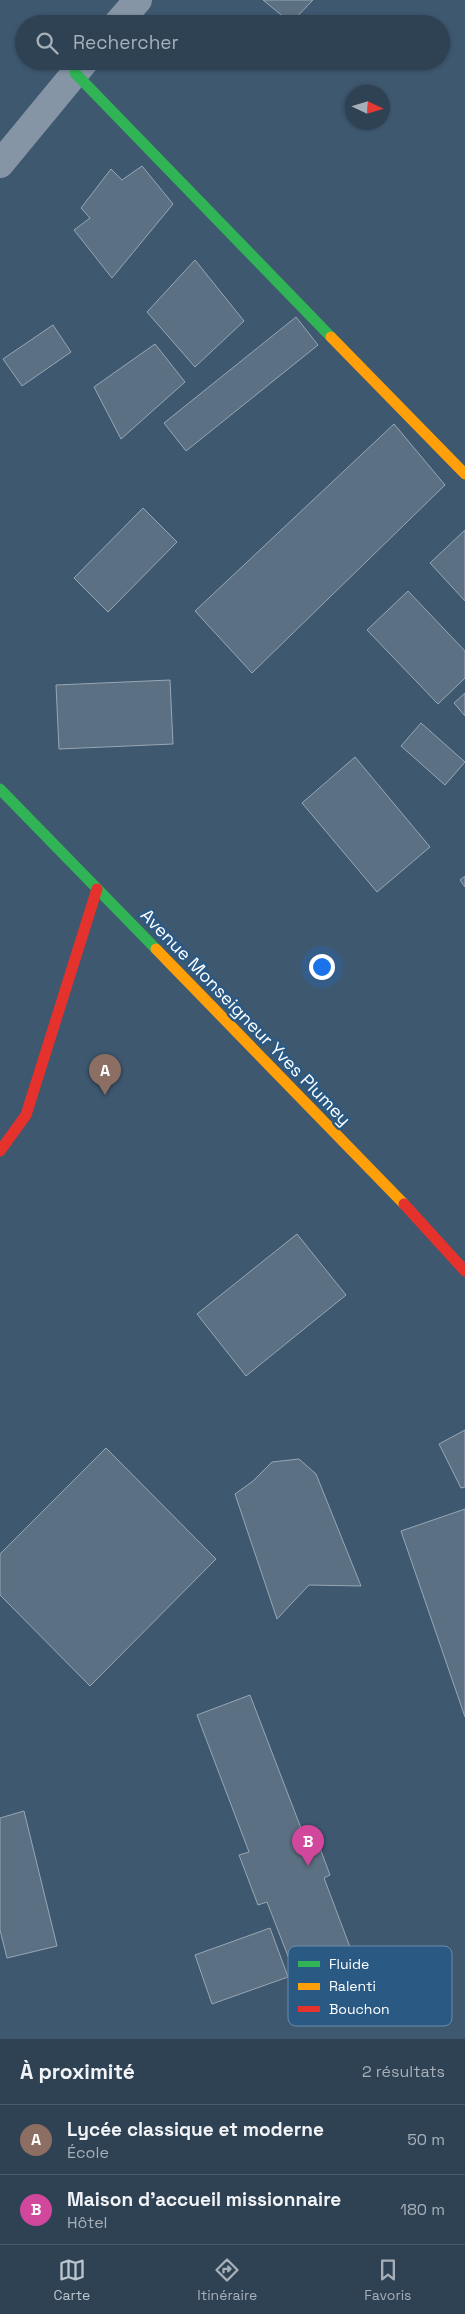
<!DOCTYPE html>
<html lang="fr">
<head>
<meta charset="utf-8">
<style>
	:root { --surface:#2e4254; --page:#36495a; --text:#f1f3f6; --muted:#a7b0b8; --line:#495b6b; --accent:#bbc5cd }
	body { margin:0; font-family:"Space Grotesk",sans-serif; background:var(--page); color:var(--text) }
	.compass { position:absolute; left:345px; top:85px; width:45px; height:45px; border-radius:50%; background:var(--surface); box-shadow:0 1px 4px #0004; rotate:94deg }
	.you { position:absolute; left:321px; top:966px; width:18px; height:18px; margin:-12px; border:4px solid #fff; border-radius:50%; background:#1a73e8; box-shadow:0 0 0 8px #1a73e833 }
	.badge { display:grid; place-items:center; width:32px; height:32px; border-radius:50%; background:var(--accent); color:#fff; font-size:16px; font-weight:700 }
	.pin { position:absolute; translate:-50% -41px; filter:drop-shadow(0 1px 2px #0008) }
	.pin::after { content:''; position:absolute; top:26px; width:18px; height:15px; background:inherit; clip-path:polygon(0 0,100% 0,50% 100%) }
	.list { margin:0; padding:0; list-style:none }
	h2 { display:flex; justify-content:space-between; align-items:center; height:65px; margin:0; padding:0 20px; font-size:21px }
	h2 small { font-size:16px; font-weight:400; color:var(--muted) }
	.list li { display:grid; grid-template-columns:32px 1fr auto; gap:15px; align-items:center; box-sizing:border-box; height:70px; padding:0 20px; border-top:1px solid var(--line) }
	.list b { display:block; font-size:19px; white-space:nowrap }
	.list p { margin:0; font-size:16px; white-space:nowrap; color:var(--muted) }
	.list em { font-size:16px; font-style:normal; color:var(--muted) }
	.icon { flex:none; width:28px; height:28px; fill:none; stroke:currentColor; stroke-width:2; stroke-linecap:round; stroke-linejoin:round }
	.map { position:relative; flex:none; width:465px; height:2039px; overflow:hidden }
	.search { position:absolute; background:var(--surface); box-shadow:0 1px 4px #0004; left:15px; right:15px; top:15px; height:55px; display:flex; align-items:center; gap:12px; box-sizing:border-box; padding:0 18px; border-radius:28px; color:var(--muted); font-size:19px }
	.sheet { height:205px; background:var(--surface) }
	nav { display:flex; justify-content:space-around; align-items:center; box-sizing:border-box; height:70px; border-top:1px solid var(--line); background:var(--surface); font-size:14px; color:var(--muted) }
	nav a { display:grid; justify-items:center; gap:2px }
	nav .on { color:var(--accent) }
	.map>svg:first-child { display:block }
	.building { fill:#5b7082; stroke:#98a7b4 }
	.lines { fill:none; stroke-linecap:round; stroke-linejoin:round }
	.street { stroke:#8595a6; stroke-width:28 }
	.fast { stroke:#30b455; stroke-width:11 }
	.slow { stroke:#ff9f0a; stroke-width:11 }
	.jam { stroke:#e5322d; stroke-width:11 }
	.labels { text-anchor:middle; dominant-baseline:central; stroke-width:5; stroke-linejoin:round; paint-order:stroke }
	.street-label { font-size:18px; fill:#fff; stroke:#2a5984 }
	.key { fill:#2a5984; stroke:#6a8ba9; stroke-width:1 }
	.key-label { font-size:14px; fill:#fff }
</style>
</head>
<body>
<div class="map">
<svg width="465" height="2039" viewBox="0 0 465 2039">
	<rect width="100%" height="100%" fill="#3e5870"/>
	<!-- building -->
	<g class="building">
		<polygon points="263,0 313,0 291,23"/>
		<polygon points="365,15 375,24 358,24"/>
		<polygon points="142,166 173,204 112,278 74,230 90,218 81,208 111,169 122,180"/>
		<polygon points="195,260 244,321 195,367 147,312"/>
		<polygon points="296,317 318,345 186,451 164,423"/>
		<polygon points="53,325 71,352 22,386 3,359"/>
		<polygon points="155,344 185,382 121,439 94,387"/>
		<polygon points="394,424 445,485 252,673 195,611"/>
		<polygon points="143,508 177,542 108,612 74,578"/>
		<polygon points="465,530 465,601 430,563"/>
		<polygon points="408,591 465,651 465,678 438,704 367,630"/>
		<polygon points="170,680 173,744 59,749 56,685"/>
		<polygon points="465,693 465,716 454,703"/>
		<polygon points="421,723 465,762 445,785 401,746"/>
		<polygon points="355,757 430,847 377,892 302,803"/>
		<polygon points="465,876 465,887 460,880"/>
		<polygon points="297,1234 346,1295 246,1376 197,1314"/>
		<polygon points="465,1430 465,1487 461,1488 439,1444"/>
		<polygon points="106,1448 216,1559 90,1686 0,1595 0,1554"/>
		<polygon points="299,1459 316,1474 361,1586 309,1585 277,1619 235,1494 253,1481 272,1462"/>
		<polygon points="465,1509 465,1717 401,1531"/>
		<polygon points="250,1695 304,1836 314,1832 330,1875 324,1878 350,1947 293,1969 267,1902 258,1905 239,1855 249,1852 197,1715"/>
		<polygon points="24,1811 57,1946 7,1958 0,1930 0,1818"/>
		<polygon points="270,1928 288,1977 212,2004 195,1955"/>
	</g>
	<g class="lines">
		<!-- street -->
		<g class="street">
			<polyline points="117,24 138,0"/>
			<polyline points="0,164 85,61"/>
		</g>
		<!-- fast -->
		<g class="fast">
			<polyline points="75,73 331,337"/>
			<polyline points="0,789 156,949"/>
		</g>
		<!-- slow -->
		<g class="slow">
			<polyline points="331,337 465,474"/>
			<polyline points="156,949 404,1204"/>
		</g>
		<!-- jam -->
		<g class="jam">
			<polyline points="0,1151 26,1115 97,889"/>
			<polyline points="404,1204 465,1271"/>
		</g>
	</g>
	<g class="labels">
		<!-- street labels -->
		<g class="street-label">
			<text transform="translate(246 1017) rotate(46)">Avenue Monseigneur Yves Plumey</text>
		</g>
	</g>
	<!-- legend -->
	<rect x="288" y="1946" width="164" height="80" rx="8" class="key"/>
	<rect x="298" y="1961" width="22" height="6" fill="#30b455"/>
	<rect x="298" y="1983" width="22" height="7" fill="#ff9f0a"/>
	<rect x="298" y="2006" width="22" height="6" fill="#e5322d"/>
	<g class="key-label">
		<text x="329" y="1969">Fluide</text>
		<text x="329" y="1991">Ralenti</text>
		<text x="329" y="2014">Bouchon</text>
	</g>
</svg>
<svg class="compass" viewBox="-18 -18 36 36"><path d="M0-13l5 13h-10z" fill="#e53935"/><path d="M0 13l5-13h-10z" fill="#a7b0b8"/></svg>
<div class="you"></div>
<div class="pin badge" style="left:105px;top:1095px;background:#8d6e63">A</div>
<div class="pin badge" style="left:308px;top:1866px;background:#d1479c">B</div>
<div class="search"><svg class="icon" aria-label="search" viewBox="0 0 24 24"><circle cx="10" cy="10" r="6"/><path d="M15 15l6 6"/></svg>Rechercher</div>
</div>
<section class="sheet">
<h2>À proximité<small>2 résultats</small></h2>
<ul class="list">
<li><span class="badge" style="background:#8d6e63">A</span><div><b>Lycée classique et moderne</b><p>École</p></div><em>50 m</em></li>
<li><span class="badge" style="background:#d1479c">B</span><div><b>Maison d'accueil missionnaire</b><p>Hôtel</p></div><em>180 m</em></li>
</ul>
</section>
<nav>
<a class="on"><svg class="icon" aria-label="map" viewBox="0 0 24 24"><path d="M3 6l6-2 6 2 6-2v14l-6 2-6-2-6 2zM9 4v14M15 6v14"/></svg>Carte</a>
<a><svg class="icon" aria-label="directions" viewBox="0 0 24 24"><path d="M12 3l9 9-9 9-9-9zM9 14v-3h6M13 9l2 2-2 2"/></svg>Itinéraire</a>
<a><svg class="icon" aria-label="saved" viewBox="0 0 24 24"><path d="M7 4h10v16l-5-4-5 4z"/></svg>Favoris</a>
</nav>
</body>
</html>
